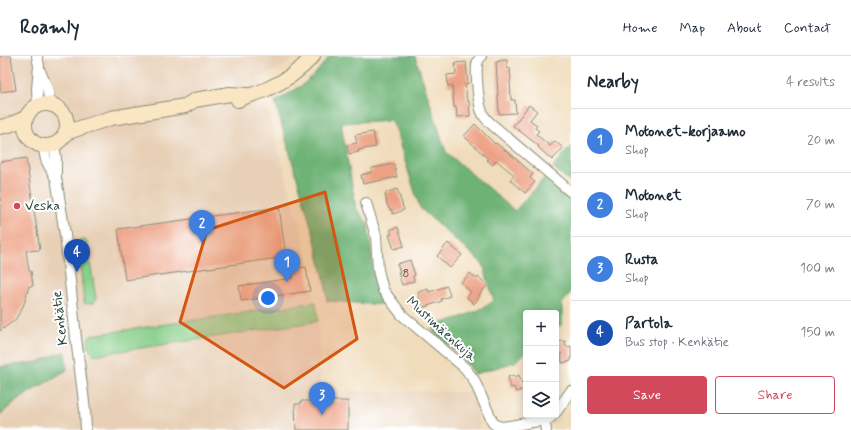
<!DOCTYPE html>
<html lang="en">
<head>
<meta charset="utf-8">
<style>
	:root { --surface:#fff; --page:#f6f6f7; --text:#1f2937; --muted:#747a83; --line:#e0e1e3; --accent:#d1495b }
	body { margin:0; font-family:Mynerve,sans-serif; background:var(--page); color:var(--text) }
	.controls { position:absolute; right:12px; bottom:12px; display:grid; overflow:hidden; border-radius:4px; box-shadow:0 2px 10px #0003 }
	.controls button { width:36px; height:36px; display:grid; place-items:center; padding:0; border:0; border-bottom:1px solid var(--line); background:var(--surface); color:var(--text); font:20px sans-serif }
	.you { position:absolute; left:268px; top:242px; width:14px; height:14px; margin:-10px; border:3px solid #fff; border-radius:50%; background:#1a73e8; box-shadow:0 0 0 6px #1a73e833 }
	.badge { display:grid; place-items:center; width:26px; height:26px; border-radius:50%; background:var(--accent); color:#fff; font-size:13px; font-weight:700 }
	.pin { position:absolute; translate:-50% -33px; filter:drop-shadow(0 1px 2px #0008) }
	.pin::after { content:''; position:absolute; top:21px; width:14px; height:12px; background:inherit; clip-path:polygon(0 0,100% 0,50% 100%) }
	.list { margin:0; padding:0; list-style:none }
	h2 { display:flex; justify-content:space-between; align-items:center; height:52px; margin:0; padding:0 16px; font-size:17px }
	h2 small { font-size:13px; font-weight:400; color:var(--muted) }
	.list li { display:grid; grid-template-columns:26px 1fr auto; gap:12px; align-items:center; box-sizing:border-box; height:64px; padding:0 16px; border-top:1px solid var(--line) }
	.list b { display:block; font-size:15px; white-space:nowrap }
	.list p { margin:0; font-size:13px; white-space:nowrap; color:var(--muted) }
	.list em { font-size:13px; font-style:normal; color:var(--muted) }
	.actions { display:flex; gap:8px; padding:12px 16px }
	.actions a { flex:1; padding:9px 0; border:1px solid var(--accent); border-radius:4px; text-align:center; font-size:14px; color:var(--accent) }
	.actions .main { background:var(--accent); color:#fff }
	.icon { flex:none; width:22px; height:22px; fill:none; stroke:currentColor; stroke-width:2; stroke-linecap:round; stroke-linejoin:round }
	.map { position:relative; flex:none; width:571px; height:374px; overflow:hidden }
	header { display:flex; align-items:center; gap:24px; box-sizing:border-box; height:56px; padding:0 20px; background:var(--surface); border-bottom:1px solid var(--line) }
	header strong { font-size:19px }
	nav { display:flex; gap:22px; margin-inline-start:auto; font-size:14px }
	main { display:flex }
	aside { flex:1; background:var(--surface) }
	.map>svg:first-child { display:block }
	.built { fill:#e8d0b7 }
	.green { fill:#88cf8a; stroke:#54865f }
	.forest { fill:#6eb276; stroke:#467855 }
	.building { fill:#eda184 }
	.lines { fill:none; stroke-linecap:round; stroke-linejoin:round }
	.street-casing { stroke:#888c77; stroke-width:12 }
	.secondary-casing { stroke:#888c77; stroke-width:16 }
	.street { stroke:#fff; stroke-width:10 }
	.secondary { stroke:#fbe6c4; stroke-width:14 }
	.marked { fill:#d45610; fill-opacity:0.2; stroke:#d45610; stroke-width:3; stroke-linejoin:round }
	.poi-dot { fill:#d1495b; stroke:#fff; stroke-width:1.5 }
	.labels { text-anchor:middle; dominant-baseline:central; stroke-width:4; stroke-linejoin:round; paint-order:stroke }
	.number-label { font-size:12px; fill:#525648 }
	.poi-label { font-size:14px; fill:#1f3d34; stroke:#fff; text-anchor:start }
	.street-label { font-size:14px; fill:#1f3d34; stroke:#fff }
</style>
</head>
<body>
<header>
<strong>Roamly</strong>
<nav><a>Home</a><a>Map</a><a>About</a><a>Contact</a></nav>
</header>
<main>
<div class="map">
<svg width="571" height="374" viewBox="0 0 571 374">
	<rect width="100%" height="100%" fill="#fff"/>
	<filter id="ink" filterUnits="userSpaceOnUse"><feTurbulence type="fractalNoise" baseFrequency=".025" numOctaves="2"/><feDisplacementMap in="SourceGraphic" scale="8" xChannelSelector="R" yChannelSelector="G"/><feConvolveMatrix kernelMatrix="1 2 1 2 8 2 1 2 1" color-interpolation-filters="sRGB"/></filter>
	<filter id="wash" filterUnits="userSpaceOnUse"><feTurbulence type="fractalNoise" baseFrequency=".012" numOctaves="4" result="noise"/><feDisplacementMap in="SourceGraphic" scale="16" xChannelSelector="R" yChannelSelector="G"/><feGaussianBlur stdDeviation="0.9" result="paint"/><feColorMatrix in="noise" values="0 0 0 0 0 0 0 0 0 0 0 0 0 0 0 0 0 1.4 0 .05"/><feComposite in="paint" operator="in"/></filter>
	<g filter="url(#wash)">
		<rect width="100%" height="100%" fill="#f0dbba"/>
		<!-- built -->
		<polygon class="built" points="0,0 295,0 288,7 273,16 258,22 304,185 318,261 321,335 476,336 479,374 0,374"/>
		<!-- green -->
		<g class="green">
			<polygon points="84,183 87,186 96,243 94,247 86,248 84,247 78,187 80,184"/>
			<path d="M316,246l2,19 -11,2 -213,32c-5,-5 -8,-11 -5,-18l4,-2z"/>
		</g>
		<!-- forest -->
		<g class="forest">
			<path d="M330,0h85l31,96 69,59 31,-35 25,22v94l-9,12v21l-6,1v-13h-30v19l-2,22 -9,8 -40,12 -12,-16 -29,-25 -1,-7c21,-7 43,-12 61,-25l-11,-37 -63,-56 -28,-88 -51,3 15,85 12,16 7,61 11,20 -59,-4 -1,-14 -12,-51 -39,-134 26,-16 13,-11z"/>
			<polygon points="571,90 571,127 553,111"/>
			<polygon points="65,295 67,314 17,344 0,359 0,311 38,306"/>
		</g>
		<g id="blocks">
			<!-- building -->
			<g class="building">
				<polygon points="0,0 11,0 16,34 0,36"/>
				<polygon points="500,4 507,4 507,12 510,12 511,24 510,25 511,44 515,44 516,57 499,58 496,6 500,5"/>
				<polygon points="466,6 468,28 465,28 467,45 469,45 470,60 457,61 456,51 454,51 452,29 448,30 447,19 456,18 455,7"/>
				<polygon points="529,49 537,55 530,64 537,69 535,72 539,75 536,78 550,90 555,85 563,92 552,104 538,91 539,90 513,70"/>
				<polygon points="475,68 495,88 496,87 515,102 533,118 530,122 535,126 525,137 510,124 514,119 496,104 493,109 487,104 488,103 464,80"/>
				<polygon points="373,76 376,91 358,94 359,96 349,98 347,89 357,87 355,79"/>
				<polygon points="26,102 40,194 26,195 29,215 31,215 33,230 29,230 24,248 20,256 15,264 0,275 0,106"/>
				<polygon points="394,108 397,121 363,128 361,119 372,116 372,112"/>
				<polygon points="397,133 404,154 393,158 391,153 390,154 387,148 385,137"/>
				<polygon points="279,151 286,201 125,224 118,173"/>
				<polygon points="398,171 404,190 394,193 389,179 392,178 390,174"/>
				<polygon points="448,187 462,199 450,212 437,200"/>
				<polygon points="410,204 415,219 413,220 414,225 402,229 398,216 400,216 397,208"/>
				<polygon points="306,211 310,235 241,245 239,230 293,222 292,213"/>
				<polygon points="470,217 477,223 478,221 488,229 479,239 480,240 474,248 467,241 471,236 461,227"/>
				<polygon points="447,230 450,240 441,243 442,245 422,252 418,236 428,233 429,236"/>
				<polygon points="565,285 566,291 571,290 571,305 562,307 561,297 556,298 556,286"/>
				<polygon points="514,319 515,321 519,319 524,333 516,336 514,331 511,332 508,321"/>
				<polygon points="301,345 348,345 348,374 296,374 295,348 301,348"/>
			</g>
		</g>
	</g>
	<g filter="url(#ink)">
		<use href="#blocks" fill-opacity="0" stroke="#888c77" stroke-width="1"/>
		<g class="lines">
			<!-- street casing -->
			<g class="street-casing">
				<g id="street">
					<polyline points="37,0 39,10 37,33 38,50"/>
					<path d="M481,0c-2,3 -4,6 -4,9 -1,10 1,40 6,49 1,3 4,5 6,8l82,70"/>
					<polyline points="40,15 47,32 51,49"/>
					<polyline points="54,88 56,102 56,122 65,178 76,282 85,354 86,374"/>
					<polyline points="43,89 46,104 55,121"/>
					<polyline points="366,147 376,180 378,214 383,234 402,259 465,312 474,324 493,367 497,370 503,371 544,364 550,362 553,359"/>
					<polyline points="556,356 571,335"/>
					<polyline points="544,364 546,374"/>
				</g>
			</g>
			<!-- secondary casing -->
			<g class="secondary-casing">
				<g id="secondary">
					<path d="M238,44c10,-5 18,-6 27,-10 19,-8 34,-18 48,-34"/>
					<circle cx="46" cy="69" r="21"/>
					<polyline points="0,71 9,69 26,62"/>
					<polyline points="65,77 83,71 111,62 185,50 195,44 230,38 247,39"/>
				</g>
			</g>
			<!-- street -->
			<use href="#street" class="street"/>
			<!-- secondary -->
			<use href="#secondary" class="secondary"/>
		</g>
	</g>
	<!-- marked area -->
	<path class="marked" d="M325,136l32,147 -73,49 -104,-66 27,-92z"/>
	<!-- markers -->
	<circle class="poi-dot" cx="17" cy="150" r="4"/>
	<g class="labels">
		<!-- number labels -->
		<g class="number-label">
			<text x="406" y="218">8</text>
		</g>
		<!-- poi labels -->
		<g class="poi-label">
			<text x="25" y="150">Veska</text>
		</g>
		<!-- street labels -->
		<g class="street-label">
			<text transform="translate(60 262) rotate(-97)">Kenkätie</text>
			<text transform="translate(441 273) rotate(42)">Mustimäenkuja</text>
		</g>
	</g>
</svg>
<div class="controls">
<button>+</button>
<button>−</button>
<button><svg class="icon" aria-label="layers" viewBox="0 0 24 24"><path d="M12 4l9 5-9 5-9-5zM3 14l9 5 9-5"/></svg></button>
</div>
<div class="you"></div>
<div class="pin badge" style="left:287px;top:226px;background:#3f7fe0">1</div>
<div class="pin badge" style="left:202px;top:187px;background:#3f7fe0">2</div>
<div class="pin badge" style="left:322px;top:359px;background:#3f7fe0">3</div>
<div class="pin badge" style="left:77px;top:216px;background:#1a4fb4">4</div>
</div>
<aside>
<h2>Nearby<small>4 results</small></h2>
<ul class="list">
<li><span class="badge" style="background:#3f7fe0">1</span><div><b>Motonet-korjaamo</b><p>Shop</p></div><em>20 m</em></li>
<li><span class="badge" style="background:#3f7fe0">2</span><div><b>Motonet</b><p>Shop</p></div><em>70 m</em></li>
<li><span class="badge" style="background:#3f7fe0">3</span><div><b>Rusta</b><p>Shop</p></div><em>100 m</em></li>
<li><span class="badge" style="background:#1a4fb4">4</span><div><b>Partola</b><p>Bus stop · Kenkätie</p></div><em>150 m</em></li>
</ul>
<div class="actions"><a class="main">Save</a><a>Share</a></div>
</aside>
</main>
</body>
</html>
